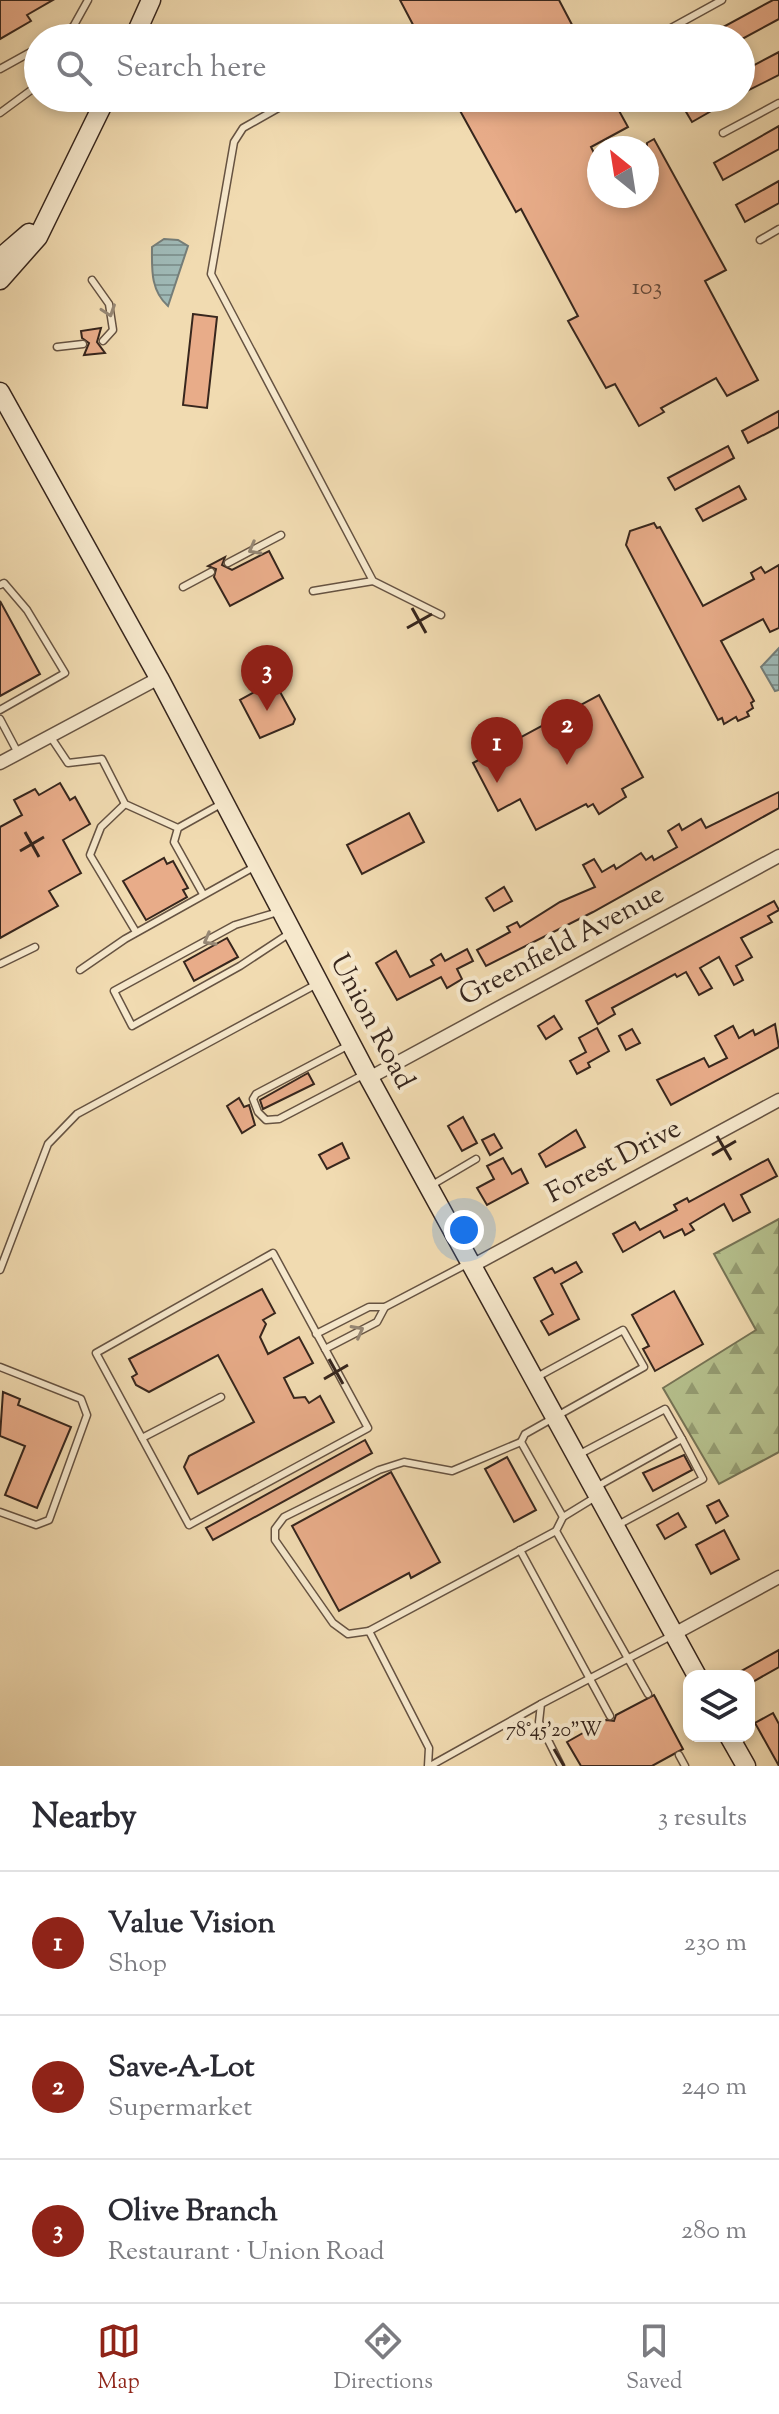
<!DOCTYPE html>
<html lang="en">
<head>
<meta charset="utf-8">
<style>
	:root { --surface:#fff; --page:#f7f7f7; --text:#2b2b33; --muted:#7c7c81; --line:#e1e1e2; --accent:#8f2418 }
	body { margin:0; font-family:"Sorts Mill Goudy",serif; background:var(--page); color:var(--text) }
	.controls { position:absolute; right:24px; bottom:24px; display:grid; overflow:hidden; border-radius:16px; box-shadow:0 4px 12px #0003 }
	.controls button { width:72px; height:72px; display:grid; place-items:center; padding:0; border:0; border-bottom:2px solid var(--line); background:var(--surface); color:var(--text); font:40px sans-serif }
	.compass { position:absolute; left:587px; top:136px; width:72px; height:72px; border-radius:50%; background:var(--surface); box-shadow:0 4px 12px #0003; rotate:330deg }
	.you { position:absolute; left:464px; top:1230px; width:28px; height:28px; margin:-20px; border:6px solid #fff; border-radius:50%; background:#1a73e8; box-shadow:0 0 0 12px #1a73e833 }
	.badge { display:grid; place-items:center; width:52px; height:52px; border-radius:50%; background:var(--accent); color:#fff; font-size:26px; font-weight:700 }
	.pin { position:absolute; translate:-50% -66px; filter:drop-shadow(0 2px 4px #0008) }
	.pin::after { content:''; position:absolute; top:42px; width:28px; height:24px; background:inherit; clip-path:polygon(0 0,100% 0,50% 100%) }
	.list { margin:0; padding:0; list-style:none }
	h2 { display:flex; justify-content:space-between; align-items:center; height:104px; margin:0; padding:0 32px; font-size:34px }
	h2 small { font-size:26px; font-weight:400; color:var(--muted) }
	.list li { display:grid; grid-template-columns:52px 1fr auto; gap:24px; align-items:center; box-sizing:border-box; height:144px; padding:0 32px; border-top:2px solid var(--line) }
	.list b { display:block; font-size:30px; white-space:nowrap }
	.list p { margin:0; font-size:26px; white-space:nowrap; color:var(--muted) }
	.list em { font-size:26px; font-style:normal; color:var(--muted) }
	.icon { flex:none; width:44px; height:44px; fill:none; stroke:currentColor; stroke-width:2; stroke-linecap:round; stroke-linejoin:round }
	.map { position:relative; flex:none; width:779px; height:1766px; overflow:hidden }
	.search { position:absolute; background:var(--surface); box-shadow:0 4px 12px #0003; left:24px; right:24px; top:24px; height:88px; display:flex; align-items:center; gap:20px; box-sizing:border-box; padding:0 28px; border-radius:44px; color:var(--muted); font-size:30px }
	.sheet { height:536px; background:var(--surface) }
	nav { display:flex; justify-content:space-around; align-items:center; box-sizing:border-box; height:112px; border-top:2px solid var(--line); background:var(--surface); font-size:22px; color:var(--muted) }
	nav a { display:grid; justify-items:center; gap:4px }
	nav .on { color:var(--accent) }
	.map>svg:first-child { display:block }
	.forest { fill:url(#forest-firs); stroke:#767456; stroke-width:2 }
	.water { fill:url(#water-rules); stroke:#757e79; stroke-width:2 }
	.building { fill:#e8ac89; stroke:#37261d; stroke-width:2 }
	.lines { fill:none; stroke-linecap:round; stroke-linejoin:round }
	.lane-casing { stroke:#665342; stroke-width:9 }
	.street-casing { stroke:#665342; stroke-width:15 }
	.secondary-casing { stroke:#37261d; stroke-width:21 }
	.lane { stroke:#f6e8cc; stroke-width:6 }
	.street { stroke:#f6e8cc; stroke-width:12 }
	.secondary { stroke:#f6e8cc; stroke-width:18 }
	.oneway { stroke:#968774 }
	.ticks { fill:none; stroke:#37261d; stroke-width:3 }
	.labels { text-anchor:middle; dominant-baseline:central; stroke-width:8; stroke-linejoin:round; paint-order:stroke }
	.number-label { font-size:24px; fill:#634838 }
	.street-label { font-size:28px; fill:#37261d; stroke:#f6e8cc }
	.ticks-label { font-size:20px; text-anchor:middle; fill:#37261d; stroke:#f6e8cc; stroke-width:8; stroke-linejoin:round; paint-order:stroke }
</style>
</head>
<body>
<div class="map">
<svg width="779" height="1766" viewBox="0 0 779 1766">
	<defs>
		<pattern id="forest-firs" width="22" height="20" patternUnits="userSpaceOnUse" patternTransform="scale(2)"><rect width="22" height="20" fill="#b6c18e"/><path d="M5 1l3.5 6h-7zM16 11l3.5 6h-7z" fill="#959d73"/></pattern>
		<pattern id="water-rules" width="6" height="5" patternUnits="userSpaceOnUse" patternTransform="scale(2)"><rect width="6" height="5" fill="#9fb9b6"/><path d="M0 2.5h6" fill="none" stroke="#829693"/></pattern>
	</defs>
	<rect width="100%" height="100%" fill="#f1dbb1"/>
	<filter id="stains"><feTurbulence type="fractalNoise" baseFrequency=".0025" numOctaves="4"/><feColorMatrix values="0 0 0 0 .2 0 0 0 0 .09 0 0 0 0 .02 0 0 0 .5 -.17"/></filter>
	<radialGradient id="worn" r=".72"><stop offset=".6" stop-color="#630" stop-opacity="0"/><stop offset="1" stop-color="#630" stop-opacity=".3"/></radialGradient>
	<!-- forest -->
	<polygon class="forest" points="779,1219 779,1452 719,1484 663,1388 756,1330 714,1254"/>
	<!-- water -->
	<g class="water">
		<path d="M164,239l14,1 10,6 -20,60c-18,-16 -16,-38 -16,-59z"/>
		<polygon points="779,648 779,690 775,691 761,667"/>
	</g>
	<!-- building -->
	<g class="building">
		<polygon points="0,0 53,0 27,15 31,21 0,39"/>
		<polygon points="400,0 559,0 579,38 420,38"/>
		<polygon points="773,0 779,0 779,19 744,38 703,38"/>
		<polygon points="779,52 779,75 741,94 741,72"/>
		<polygon points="453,98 612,98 628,127 591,147 599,163 599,196 647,196 647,143 654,139 726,270 705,281 758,380 727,396 716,378 661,408 664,412 639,426 615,384 606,388 568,321 578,316 521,209 516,212"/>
		<polygon points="694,98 734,98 692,122 682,105"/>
		<polygon points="779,126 779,149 723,180 714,163"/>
		<polygon points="779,181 779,203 745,222 736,205"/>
		<polygon points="193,314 217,317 207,408 183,405"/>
		<polygon points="101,328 97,342 105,353 84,355 89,343 82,338 81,331"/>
		<polygon points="779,411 779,427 748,443 742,431"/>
		<polygon points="728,446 734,458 675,490 668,478"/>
		<polygon points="739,486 746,499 703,521 696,509"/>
		<polygon points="654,523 657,528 660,527 703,606 754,579 751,573 761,567 765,573 779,565 779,628 770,632 763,619 721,641 754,701 751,703 753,708 747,712 749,716 738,721 736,717 724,724 722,718 718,720 626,545 630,531"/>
		<polygon points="269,551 283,578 230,606 214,577 216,569 208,566 225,557 222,565 232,570"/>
		<polygon points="0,601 40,674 0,696"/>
		<polygon points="274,681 295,719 293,724 260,738 240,700"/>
		<polygon points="599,695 643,777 622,789 626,797 599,814 593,804 588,807 586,804 536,830 520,799 498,811 473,763"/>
		<polygon points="60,783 70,800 75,797 90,824 63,840 81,873 49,891 58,906 0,938 0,827 22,815 14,800 35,789 39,795"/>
		<polygon points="779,792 779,808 593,912 486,966 477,950 510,932 507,927 517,922 520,927 560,902 595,887 583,865 594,859 602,872 614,865 616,869 641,853 646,860 652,856 654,860 677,847 668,831 679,824 682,830 701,819 706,828"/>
		<polygon points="409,813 424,842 362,874 347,845"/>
		<polygon points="164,858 167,864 173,861 188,888 183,890 187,897 146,920 123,881"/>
		<polygon points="504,887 512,901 494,911 486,898"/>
		<polygon points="774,901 779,910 768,916 772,922 741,938 752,957 736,966 743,980 734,985 719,957 700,968 712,988 699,995 686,972 677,977 675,974 612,1008 615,1014 598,1024 586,1001"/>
		<polygon points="227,938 238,957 194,981 184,962"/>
		<polygon points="467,949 473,961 457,969 462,979 447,988 441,977 397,1000 376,963 396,951 410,977 434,965 431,960 441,954 445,961"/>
		<polygon points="554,1016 562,1029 546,1039 538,1026"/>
		<polygon points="775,1024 779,1047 671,1105 657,1080 704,1058 709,1067 727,1058 715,1036 733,1026 739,1038 753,1030 755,1035"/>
		<polygon points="597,1028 609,1051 588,1063 590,1067 577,1074 570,1061 586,1052 579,1038"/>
		<polygon points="632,1029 640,1043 626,1050 619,1036"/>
		<polygon points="308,1073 314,1084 263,1109 260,1100"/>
		<polygon points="239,1098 244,1107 249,1105 255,1125 242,1133 227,1106"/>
		<polygon points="463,1117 477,1143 462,1151 448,1126"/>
		<polygon points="576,1130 585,1147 546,1167 539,1154"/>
		<polygon points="494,1134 502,1148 490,1155 482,1140"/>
		<polygon points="342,1143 349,1158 327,1169 319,1155"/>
		<polygon points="503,1158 512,1174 521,1169 528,1183 487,1205 477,1188 494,1179 487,1166"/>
		<polygon points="768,1159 777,1176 741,1195 750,1212 733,1221 724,1204 690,1224 694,1230 685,1235 682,1229 664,1238 660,1231 623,1252 613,1234 635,1222 640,1230 677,1210 674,1205 687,1198 689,1202"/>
		<polygon points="576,1262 582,1272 561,1284 579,1319 549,1335 541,1321 553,1314 534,1278 552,1268 555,1273"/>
		<polygon points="262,1289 275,1313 263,1320 266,1324 260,1337 268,1354 299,1337 313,1363 284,1378 294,1398 305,1397 309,1403 320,1396 334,1422 198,1494 184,1467 189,1456 254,1422 218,1355 149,1392 136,1385 132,1377 137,1374 129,1359"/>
		<polygon points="674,1291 703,1344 655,1371 643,1349 649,1346 632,1315"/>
		<polygon points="3,1392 20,1399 18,1405 71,1427 37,1508 5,1495 25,1446 0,1436"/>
		<polygon points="365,1440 372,1453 213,1540 206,1528"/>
		<polygon points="684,1455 692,1470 653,1491 643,1473"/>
		<polygon points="507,1457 536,1510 514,1522 485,1469"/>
		<polygon points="391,1472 440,1562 411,1578 409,1573 339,1611 292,1526"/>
		<polygon points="719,1500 728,1516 716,1523 707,1506"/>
		<polygon points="678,1513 686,1527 665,1539 657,1525"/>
		<polygon points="724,1530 739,1559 711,1574 696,1545"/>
		<polygon points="779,1650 779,1667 749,1684 749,1676 732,1676"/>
		<polygon points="654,1695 683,1749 652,1766 581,1766 567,1742 606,1720 614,1721 616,1715"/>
		<polygon points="773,1713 779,1724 779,1766 755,1723"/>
	</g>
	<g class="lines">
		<!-- lane casing -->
		<g class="lane-casing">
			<g id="lane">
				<polyline points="88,0 73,27 94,38"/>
				<polyline points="54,38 73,27"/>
				<polyline points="653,38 722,0"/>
				<polyline points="31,52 38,79"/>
				<polyline points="0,69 38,48"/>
				<polyline points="296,98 243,128 234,142 211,274 373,581 441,615"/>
				<polyline points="0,113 38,85"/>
				<polyline points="723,133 779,103"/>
				<polyline points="760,240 779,229"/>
				<polyline points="92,280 109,304 113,330 103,341"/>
				<polyline points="57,347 83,344"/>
				<polyline points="228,563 281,535"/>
				<polyline points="0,585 4,583 27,610 65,673 0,710"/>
				<polyline points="183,587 211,572"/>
				<polyline points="313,591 373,581"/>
				<polyline points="0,719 18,753"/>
				<polyline points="50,736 68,763 102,759 125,804 178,828"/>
				<polyline points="125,804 101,827 90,855 136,932"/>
				<polyline points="203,894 174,842 178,828 221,804"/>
				<polyline points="278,912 235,925 114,991 132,1026 240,966 290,933"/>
				<polyline points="0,964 35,947"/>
				<polyline points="80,970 125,939 254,867"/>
				<polyline points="349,1045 256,1094 253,1099 258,1112 266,1120 279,1119 363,1075"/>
				<polyline points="432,1185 476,1159"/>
				<polygon points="273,1253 368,1428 189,1525 96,1353"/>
				<polyline points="0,1270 48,1144 77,1114 315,985"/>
				<polyline points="316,1334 369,1307 385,1307 467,1264"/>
				<polyline points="325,1349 377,1322 385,1307"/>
				<polyline points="0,1367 81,1399 87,1415 49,1520 36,1525 0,1512"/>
				<polyline points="537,1377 623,1330 644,1367 525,1434 521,1442 563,1517 594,1498"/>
				<polyline points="142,1438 221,1397"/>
				<polyline points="578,1455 665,1409 682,1439"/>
				<polyline points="596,1487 682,1439 703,1479 618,1525"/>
				<polyline points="563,1517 556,1531 648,1694"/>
				<polyline points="520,1550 610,1716"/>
				<polyline points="369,1631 556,1531"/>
				<polyline points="679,1755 685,1766"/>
				<polyline points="428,1766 429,1748 369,1631 348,1634 333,1623 275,1540 275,1529 284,1517 379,1470 404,1462 452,1471 521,1442"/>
				<polyline points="430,1766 541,1704"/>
				<polyline points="561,1766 539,1722 541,1704 673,1635"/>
			</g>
		</g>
		<!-- street casing -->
		<g class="street-casing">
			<g id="street">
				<polyline points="0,763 159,678"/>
				<polyline points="369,1078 779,856"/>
				<polyline points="472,1266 779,1100"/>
				<polyline points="674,1634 779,1577"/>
			</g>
		</g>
		<!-- secondary casing -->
		<g class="secondary-casing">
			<g id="secondary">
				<polyline points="134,38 151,0"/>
				<polyline points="0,258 29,233"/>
				<polyline points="0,280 38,237 106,98"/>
				<polyline points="0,392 159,678 369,1078 697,1676"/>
				<polyline points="729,1736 746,1766"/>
			</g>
		</g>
		<!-- lane -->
		<use href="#lane" class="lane"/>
		<!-- street -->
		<use href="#street" class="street"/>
		<!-- secondary -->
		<use href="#secondary" class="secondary"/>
	</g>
	<!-- one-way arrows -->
	<defs><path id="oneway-chevron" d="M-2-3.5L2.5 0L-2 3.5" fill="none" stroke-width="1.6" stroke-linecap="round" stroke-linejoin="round" transform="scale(2)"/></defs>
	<g class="oneway">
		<use href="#oneway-chevron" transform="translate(109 311) rotate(71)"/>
		<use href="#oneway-chevron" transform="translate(254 549) rotate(151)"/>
		<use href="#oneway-chevron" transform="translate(209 940) rotate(151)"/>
		<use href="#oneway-chevron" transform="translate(358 1331) rotate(-28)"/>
	</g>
	<!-- ticks -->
	<path class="ticks" d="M412,608l14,25M407,628l25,-14M25,832l14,25M20,851l24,-14M717,1136l14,24M712,1155l24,-14M329,1359l14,25M324,1379l24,-14M554,1749l10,17"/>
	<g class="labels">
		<!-- number labels -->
		<g class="number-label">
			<text x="647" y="288">103</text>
		</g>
		<!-- street labels -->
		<g class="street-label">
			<text transform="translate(562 946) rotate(-28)">Greenfield Avenue</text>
			<text transform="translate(371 1022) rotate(62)">Union Road</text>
			<text transform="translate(614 1162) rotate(-28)">Forest Drive</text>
		</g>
	</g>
	<g class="ticks-label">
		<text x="554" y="1736">78°45'20"W</text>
	</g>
	<rect width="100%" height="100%" filter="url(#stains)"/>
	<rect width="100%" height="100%" fill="url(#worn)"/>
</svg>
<div class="controls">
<button><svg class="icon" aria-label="layers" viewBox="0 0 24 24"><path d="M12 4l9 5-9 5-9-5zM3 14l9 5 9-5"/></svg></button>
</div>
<svg class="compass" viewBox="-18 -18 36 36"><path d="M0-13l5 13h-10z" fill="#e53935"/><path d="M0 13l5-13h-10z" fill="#7c7c81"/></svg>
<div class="you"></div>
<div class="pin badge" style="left:497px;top:783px">1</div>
<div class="pin badge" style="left:567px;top:765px">2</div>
<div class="pin badge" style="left:267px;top:711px">3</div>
<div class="search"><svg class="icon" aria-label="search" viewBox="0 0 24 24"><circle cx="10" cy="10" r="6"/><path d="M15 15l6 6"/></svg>Search here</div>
</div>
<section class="sheet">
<h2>Nearby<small>3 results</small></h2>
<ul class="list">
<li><span class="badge">1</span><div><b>Value Vision</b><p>Shop</p></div><em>230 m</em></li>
<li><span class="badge">2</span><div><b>Save-A-Lot</b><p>Supermarket</p></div><em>240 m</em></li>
<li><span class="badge">3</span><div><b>Olive Branch</b><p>Restaurant · Union Road</p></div><em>280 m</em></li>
</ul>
</section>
<nav>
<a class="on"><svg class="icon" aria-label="map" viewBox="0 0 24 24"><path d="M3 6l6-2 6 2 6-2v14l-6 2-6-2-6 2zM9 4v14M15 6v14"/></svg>Map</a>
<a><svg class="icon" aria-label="directions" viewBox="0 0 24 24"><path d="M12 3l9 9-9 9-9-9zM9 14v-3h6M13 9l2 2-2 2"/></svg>Directions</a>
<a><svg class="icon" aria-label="saved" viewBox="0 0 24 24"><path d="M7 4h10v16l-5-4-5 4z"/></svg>Saved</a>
</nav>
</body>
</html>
